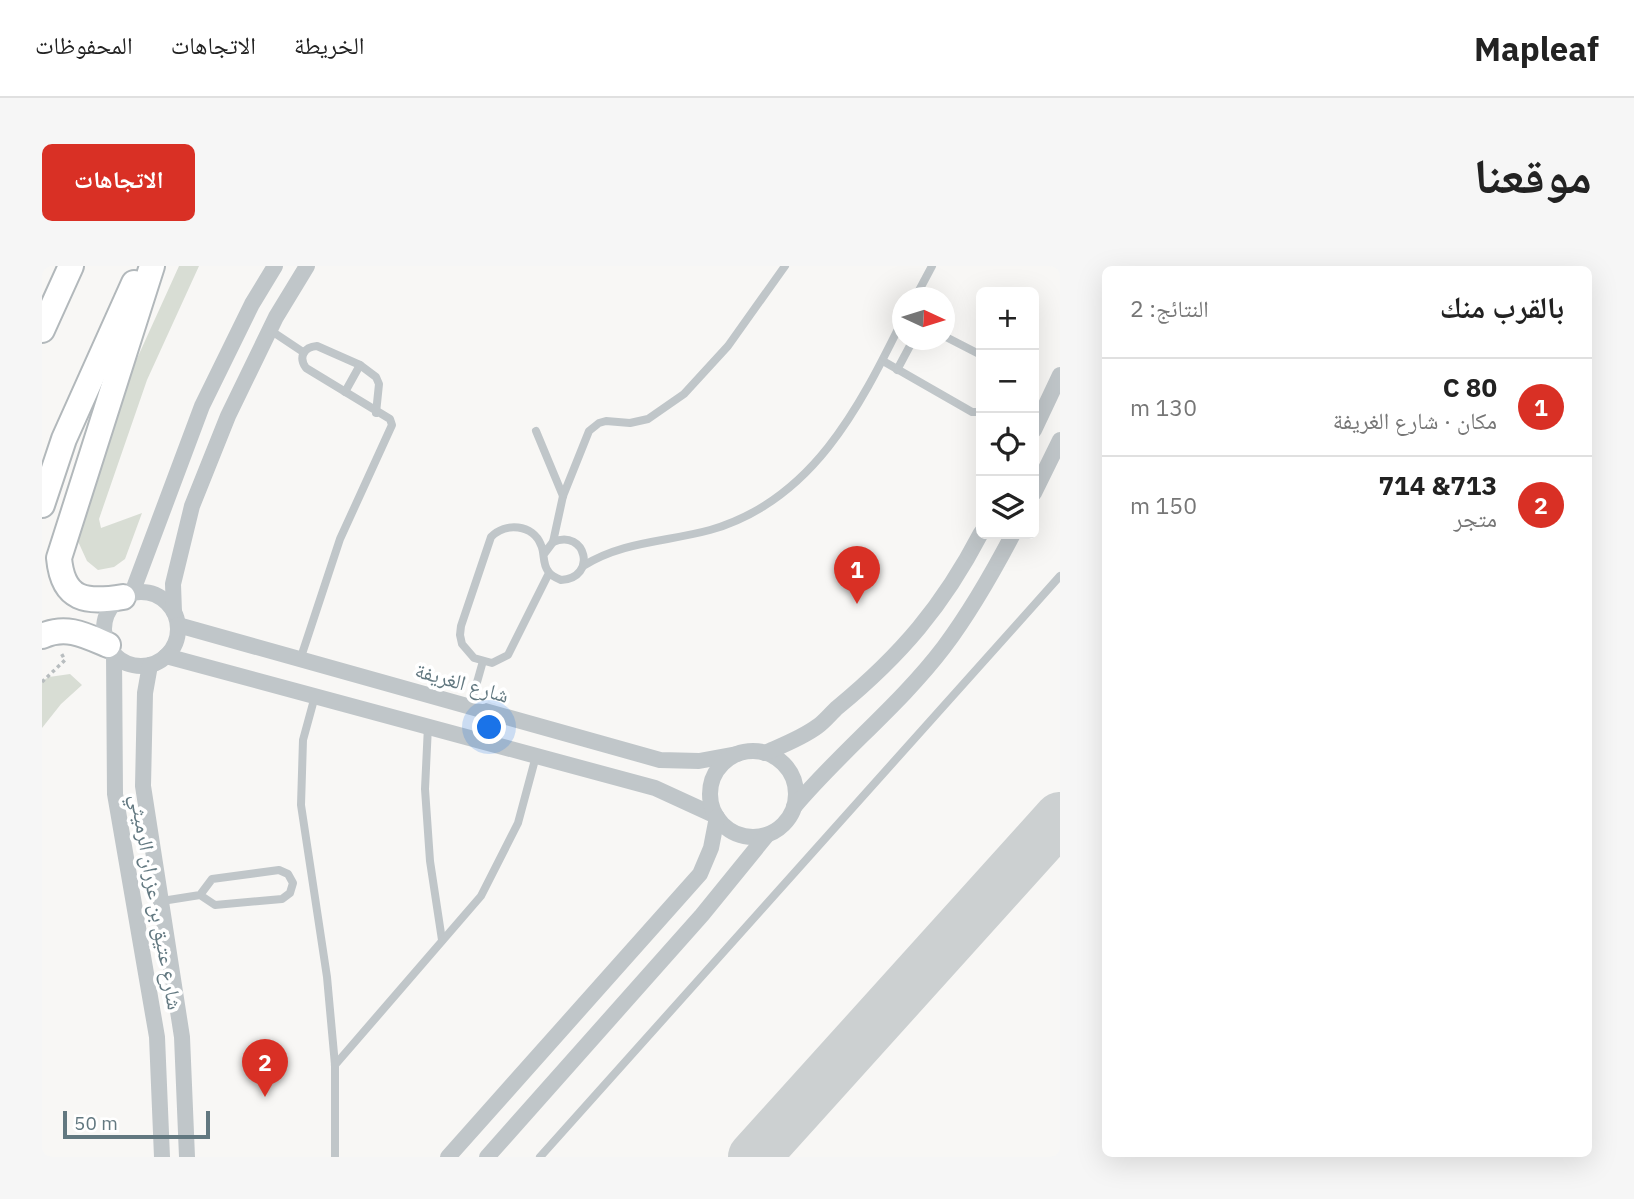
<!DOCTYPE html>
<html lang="ar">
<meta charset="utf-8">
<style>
:root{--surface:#fff;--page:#f6f6f6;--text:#222;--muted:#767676;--line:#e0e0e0;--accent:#d93025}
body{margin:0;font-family:"IBM Plex Sans","Noto Naskh Arabic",sans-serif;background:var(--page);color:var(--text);direction:rtl}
.controls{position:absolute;right:21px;top:21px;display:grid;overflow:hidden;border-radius:10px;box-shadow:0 7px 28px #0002}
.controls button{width:63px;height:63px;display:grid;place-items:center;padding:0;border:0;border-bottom:2px solid var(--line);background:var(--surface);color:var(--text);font:35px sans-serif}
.compass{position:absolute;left:850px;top:21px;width:63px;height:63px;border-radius:50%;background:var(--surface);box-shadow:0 7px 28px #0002;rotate:94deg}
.scale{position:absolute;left:21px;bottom:18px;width:147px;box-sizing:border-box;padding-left:7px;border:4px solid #627880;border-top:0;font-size:19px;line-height:24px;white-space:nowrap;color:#627880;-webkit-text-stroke:5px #fff;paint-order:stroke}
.you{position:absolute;left:448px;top:462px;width:24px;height:24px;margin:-18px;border:5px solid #fff;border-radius:50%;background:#1a73e8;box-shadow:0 0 0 10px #1a73e833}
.badge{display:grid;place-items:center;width:46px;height:46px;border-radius:50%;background:var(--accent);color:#fff;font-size:23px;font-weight:700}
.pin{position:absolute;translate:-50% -58px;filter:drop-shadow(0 2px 4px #0008)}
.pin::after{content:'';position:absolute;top:37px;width:24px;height:21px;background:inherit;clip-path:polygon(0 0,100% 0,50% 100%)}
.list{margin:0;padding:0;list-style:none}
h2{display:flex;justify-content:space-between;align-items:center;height:91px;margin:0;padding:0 28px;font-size:30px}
h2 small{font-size:23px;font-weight:400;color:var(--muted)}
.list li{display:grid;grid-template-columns:46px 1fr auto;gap:21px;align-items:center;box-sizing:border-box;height:98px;padding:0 28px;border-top:2px solid var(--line)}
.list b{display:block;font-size:26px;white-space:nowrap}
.list p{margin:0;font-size:23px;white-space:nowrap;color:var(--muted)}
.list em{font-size:23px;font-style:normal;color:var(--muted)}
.icon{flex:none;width:38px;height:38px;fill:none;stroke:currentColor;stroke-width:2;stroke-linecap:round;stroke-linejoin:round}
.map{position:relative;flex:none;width:1018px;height:891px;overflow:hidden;direction:ltr;border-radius:10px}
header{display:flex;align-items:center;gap:42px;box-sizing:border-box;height:98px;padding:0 35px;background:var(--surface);border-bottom:2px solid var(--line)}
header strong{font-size:33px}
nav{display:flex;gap:38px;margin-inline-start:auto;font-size:24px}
.intro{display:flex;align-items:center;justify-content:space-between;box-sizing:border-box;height:168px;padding:0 42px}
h1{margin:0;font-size:49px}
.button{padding:18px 32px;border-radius:10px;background:var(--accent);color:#fff;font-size:24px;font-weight:700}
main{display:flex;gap:42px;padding:0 42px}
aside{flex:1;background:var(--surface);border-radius:10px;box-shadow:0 7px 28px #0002}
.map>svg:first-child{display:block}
.green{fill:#d8ddd4}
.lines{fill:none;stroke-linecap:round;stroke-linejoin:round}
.taxiway{stroke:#ccd0d1;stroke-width:52}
.primary-casing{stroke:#b2b8bb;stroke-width:28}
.path{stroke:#b8bdbf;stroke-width:3.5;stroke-dasharray:3.5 3.5;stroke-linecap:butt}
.service{stroke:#c0c6c9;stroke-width:8}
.minor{stroke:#c0c6c9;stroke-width:16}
.primary{stroke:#fff;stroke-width:24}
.labels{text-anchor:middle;stroke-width:7;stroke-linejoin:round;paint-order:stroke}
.street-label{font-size:21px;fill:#627880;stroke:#fff}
</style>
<header>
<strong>Mapleaf</strong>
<nav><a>الخريطة</a><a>الاتجاهات</a><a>المحفوظات</a></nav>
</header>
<div class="intro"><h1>موقعنا</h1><a class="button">الاتجاهات</a></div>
<main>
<aside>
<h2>بالقرب منك<small>النتائج: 2</small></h2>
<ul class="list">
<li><span class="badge">1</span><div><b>C 80</b><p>مكان · شارع الغريفة</p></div><em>130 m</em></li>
<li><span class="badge">2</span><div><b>713&amp; 714</b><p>متجر</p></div><em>150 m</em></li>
</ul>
</aside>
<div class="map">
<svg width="1018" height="891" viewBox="0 0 1018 891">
<rect width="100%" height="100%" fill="#f8f7f5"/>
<g class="green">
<path d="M 137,0 L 157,0 L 105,114 L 57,253 L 59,262 L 100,247 L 83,293 L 72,301 L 56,304 L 45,295 L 34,271 L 88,108 Z"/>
<path d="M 28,408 L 40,419 L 19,438 L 0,462 L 0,415 L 7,411 Z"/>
</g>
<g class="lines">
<path class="taxiway" d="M 712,891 L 1018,552"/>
<defs>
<g id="primary">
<path d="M 0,64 L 29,0"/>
<path d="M 0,239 L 22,173 L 92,17"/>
<path d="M 81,331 C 44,337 21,335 17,292 L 110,0"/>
<path d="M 0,370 C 24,359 43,369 66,379"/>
</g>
</defs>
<use href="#primary" class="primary-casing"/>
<path class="path" d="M 0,416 L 23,394 L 19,387"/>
<g class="service">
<path d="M 873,32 L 890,0"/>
<path d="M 228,64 L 261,86"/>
<path d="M 902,70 L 939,89"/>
<path d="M 841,95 L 930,146 L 939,146"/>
<path d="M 855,104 L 871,74"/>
<path d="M 303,126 L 318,99"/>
<path d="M 494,165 L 521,230"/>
<path d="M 511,276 L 521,230 L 547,165 L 557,157 L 564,155 L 588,157 L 606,153 L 642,128 L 686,80 L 743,0"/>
<path d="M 502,288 L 511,276 C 544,262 556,312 519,314 C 514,312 509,310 506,305 C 500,297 503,287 499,279 C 491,258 463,256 449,271 L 419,360 L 418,369 L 420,378 L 432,392 L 450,397 L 466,389 L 507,307"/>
<path d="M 541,300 C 581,275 624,276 668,264 C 770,235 817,142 860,55"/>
<path d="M 258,394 L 298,273 L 350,159 L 348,153 L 264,102 C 256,91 262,81 275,80 L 318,99 L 334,111 L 337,118 L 334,147"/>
<path d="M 273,430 L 261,474 L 259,539 L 285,711 L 293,799 L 293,891"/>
<path d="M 428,441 L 441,395"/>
<path d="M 386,460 L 383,523 L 388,595 L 400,674"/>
<path d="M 120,635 L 158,629 L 173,639 L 240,633 L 248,627 L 251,617 L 246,608 L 237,604 L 170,613 L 158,629"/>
<path d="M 293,799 L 439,630 L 476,557 L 494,490"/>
<path d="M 498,891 L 1018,310"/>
</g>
<g class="minor">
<path d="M 992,164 L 1018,109"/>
<path d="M 992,227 L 1018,174"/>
<circle cx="99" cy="363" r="37"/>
<path d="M 90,327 L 160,140 L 210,38 L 233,0"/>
<path d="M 132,346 L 131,318 L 150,240 L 186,150 L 234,51 L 265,0"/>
<path d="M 136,359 L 618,494 L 657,495 L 695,488"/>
<path d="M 72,388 L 73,528 L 115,771 L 120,891"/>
<path d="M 124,390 L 613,522 L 674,550"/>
<path d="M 108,399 L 103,427 L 101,520 L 140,771 L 145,891"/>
<circle cx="711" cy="528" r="43"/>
<path d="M 723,487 C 741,479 760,472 776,460 C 783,455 789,447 796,441 C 859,389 901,340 939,267"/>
<path d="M 752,541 C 799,485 858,439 902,381 C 929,345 950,308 971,268"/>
<path d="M 406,891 L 658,608 L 669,582 L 675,551"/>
<path d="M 445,891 L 660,649 L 725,569"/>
</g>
<use href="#primary" class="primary"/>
</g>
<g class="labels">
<g class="street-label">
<text transform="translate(420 417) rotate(16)" y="7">شارع الغريفة</text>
<text transform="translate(114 636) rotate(80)" y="7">شارع عتيق بن عزران الرميثي</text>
</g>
</g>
</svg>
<div class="controls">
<button>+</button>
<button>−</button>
<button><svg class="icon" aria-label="locate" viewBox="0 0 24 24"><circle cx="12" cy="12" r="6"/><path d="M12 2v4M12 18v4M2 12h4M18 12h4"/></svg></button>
<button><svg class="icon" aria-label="layers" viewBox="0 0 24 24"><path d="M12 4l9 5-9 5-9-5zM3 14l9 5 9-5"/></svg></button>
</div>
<svg class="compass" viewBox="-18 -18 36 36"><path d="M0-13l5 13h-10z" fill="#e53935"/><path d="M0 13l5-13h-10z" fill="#767676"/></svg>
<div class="scale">50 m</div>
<div class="you"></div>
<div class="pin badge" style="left:815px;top:338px">1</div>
<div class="pin badge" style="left:223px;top:831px">2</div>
</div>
</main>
